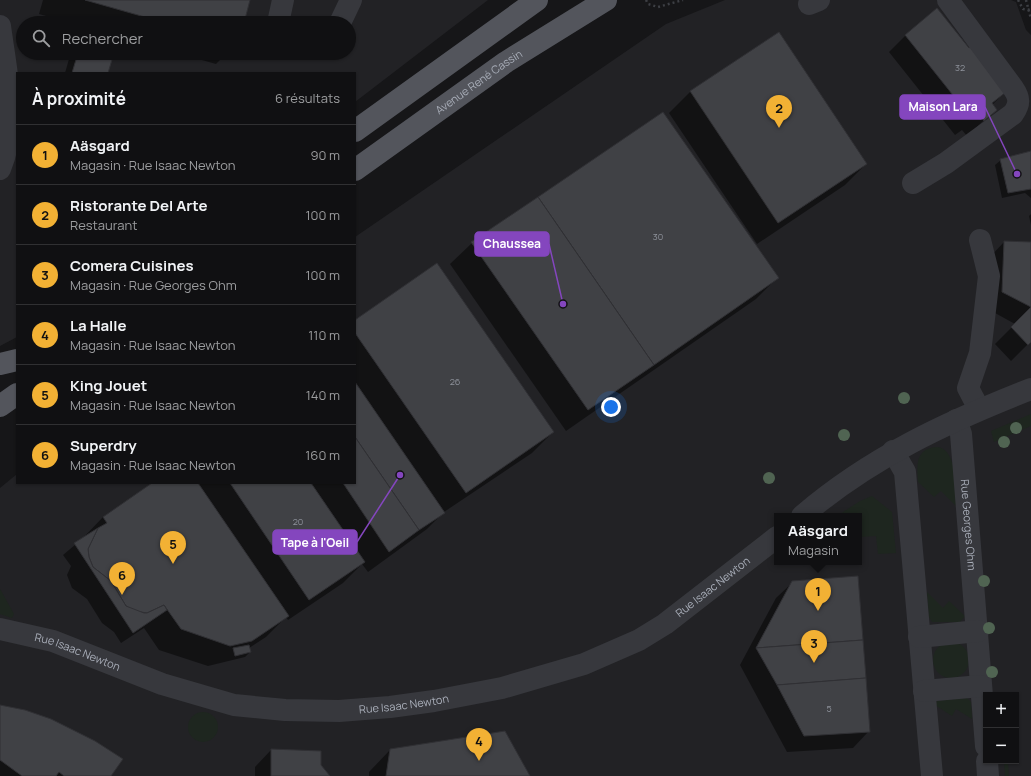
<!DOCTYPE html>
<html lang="fr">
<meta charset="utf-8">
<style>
:root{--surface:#101012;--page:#19191b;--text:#f1f3f6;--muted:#9c9d9f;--line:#303032;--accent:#f2b134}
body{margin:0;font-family:Manrope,sans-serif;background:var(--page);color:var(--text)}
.controls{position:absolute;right:12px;bottom:12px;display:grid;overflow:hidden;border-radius:0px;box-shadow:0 1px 3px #0004}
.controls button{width:36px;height:36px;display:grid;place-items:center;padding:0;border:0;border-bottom:1px solid var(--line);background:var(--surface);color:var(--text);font:20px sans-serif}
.you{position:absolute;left:611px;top:407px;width:14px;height:14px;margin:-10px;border:3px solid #fff;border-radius:50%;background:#1a73e8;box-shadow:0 0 0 6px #1a73e833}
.badge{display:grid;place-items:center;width:26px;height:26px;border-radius:50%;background:var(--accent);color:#111;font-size:13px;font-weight:700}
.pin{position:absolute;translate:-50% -33px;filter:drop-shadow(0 1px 2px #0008)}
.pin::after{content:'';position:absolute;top:21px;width:14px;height:12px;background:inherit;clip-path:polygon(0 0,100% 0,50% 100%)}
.popup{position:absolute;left:774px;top:513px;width:88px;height:52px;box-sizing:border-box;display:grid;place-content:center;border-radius:0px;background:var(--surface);filter:drop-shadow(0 1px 3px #0005);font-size:13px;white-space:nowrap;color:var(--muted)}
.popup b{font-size:15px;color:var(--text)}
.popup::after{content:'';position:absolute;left:50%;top:100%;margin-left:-8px;border:8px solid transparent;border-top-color:var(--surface)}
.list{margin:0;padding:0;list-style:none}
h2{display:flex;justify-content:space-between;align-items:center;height:52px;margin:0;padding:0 16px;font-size:17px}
h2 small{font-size:13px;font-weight:400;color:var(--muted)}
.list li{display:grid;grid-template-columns:26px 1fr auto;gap:12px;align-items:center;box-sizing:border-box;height:60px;padding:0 16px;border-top:1px solid var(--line)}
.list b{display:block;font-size:15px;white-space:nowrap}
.list p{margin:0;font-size:13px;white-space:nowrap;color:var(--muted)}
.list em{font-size:13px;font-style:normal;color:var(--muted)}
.icon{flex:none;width:22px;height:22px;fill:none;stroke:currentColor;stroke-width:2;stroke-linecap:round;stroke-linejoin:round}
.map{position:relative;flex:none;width:1031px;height:776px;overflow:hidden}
.search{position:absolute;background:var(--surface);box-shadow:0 1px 3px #0004;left:16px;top:16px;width:340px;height:44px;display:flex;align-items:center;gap:10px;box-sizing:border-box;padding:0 14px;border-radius:22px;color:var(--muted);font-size:15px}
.panel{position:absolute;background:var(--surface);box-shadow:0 1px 3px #0004;left:16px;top:72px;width:340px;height:412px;border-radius:0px}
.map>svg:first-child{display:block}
.built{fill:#222225;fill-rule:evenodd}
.green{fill:#1e261f}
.shadow{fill:#0007;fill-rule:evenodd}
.building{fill:#404145;stroke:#303034}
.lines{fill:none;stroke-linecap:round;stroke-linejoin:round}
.path{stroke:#3d3f44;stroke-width:2.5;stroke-dasharray:2 3;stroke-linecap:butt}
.minor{stroke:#37383d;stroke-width:22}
.major{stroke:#53555c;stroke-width:22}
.tree{fill:#506452}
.labels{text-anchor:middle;stroke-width:4;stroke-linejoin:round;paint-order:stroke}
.number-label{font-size:9px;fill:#8e929b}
.street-label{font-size:11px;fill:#a8adb8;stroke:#111113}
.leader{fill:none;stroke:#8446be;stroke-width:1.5}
.callout-dot{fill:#8446be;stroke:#111113;stroke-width:1.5}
.callout{fill:#8446be;stroke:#8446be;stroke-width:1.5}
.callout-label{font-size:12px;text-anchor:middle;font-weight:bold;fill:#fff}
</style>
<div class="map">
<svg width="1031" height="776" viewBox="0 0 1031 776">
<rect width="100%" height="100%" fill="#161618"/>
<g class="built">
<path d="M 0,0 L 488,0 L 355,102 L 355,73 L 17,73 L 17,337 L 0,346 ZM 23,23 L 349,23 L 349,53 L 23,53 Z"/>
<path d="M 725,0 L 1011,0 L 1016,2 L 1026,30 L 1031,35 L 1031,776 L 0,776 L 0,488 L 17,474 L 17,483 L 355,483 L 355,237 L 666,24 ZM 777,516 L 859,516 L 859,562 L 777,562 ZM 986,695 L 1016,695 L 1016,761 L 986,761 Z"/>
</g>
<g class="green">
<path d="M 1031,414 L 1031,426 L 994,442 L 991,431 Z"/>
<path d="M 938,447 C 958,450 955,491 956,506 L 941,491 L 934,497 L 918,482 C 917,464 915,448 938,447 Z"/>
<path d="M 872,496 L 892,512 L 896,553 L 878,554 L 876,536 L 859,537 L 859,516 L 837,516 L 860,501 Z"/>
<path d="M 0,589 L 14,614 L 12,618 L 0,614 Z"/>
<path d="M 927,592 L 943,608 L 949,601 L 965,616 L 960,622 L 932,622 L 929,617 Z"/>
<circle cx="951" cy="660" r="18"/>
<path d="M 967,698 L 971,702 L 972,719 L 956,709 L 952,716 L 935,705 L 937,701 Z"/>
<circle cx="203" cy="727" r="15"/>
<path d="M 1004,761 L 1008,761 L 1009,776 L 1005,776 Z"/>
</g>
<g class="shadow">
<path d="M 43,0 L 249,0 L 243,23 L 71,23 L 39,14 Z"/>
<path d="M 778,33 L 866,164 L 845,185 L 757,244 L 669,113 L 690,92 Z"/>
<path d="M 906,35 L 1005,92 L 992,105 L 996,109 L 967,136 L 962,130 L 955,135 L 889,52 Z"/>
<path d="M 64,53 L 113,53 L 107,73 L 65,73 L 69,59 L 63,57 Z"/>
<path d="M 177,53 L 227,53 L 216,64 Z"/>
<path d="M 663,113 L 777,278 L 756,299 L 566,431 L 450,264 L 472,243 Z"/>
<path d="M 1031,152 L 1031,198 L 1025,193 L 1002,198 L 995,165 L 1001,160 Z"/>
<path d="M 1031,214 L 1031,225 L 1029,216 Z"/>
<path d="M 1004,242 L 1031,281 L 1031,341 L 1011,361 L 995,344 L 1015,324 L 986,308 L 988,259 Z"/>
<path d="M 355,321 L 553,432 L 532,453 L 444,512 L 427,529 L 368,572 L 362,564 L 343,583 L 288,620 L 286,617 L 266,637 L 249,648 L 250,652 L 245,657 L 208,666 L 159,650 L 144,628 L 121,643 L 114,632 L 102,623 L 87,599 L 72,588 L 67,575 L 71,566 L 63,555 L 82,539 L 103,517 L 154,483 L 355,483 ZM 138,610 L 153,613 L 152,615 L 140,613 Z"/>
<path d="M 793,582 L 869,731 L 853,748 L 787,752 L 740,665 L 776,598 Z"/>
<path d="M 0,707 L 110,776 L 0,776 Z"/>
<path d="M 271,750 L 320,766 L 329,776 L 255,776 L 255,767 Z"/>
<path d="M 390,750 L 529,776 L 369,776 L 369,772 Z"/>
</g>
<g class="building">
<path d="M 85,0 L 250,0 L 244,23 L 166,23 Z"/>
<path d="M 937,8 L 969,48 L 973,45 L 1006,92 L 992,103 L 997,110 L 984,121 L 979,114 L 972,119 L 905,35 Z"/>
<path d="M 779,32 L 867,164 L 778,223 L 690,91 Z"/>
<path d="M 78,53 L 114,53 L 108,73 L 72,73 Z"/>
<path d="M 663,112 L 779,278 L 654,365 L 538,197 Z"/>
<path d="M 1031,151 L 1031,189 L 1008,193 L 1000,159 Z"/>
<path d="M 538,197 L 654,365 L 588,410 L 471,242 Z"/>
<path d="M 1004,241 L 1031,242 L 1031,342 L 1028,345 L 1011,327 L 1031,307 L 1002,292 Z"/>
<path d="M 437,263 L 554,432 L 466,493 L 355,333 L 355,320 Z"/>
<path d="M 355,382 L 445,513 L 419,530 L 355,437 Z"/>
<path d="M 355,437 L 419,530 L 389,552 L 343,483 L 355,483 Z"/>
<path d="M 152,483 L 198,483 L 289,616 L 252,641 L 230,646 L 181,629 L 164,605 L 147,613 L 135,611 L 126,606 L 111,581 L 93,567 L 89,557 L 88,549 L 98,528 L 107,523 L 103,517 Z"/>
<path d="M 230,483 L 311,483 L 365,562 L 309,600 Z"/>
<path d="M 98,528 L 88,549 L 89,557 L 93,567 L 111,581 L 126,606 L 144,613 L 147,613 L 164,605 L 167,610 L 133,633 L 74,543 Z"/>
<path d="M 858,576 L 863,640 L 756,648 L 792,581 Z"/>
<path d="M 863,640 L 866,678 L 777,685 L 756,648 Z"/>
<path d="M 249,645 L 251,652 L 235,656 L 233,648 Z"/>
<path d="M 866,678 L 870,732 L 804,736 L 777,685 Z"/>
<path d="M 0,705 L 25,710 L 51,719 L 95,741 L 123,759 L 111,776 L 64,776 L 59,772 L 56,776 L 22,776 L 0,760 Z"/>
<path d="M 505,731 L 530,776 L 386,776 L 390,749 Z"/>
<path d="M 271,749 L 321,751 L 321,765 L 330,776 L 271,776 Z"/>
</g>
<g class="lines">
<g class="path">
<path d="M 646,0 L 648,4 L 658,7 L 683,0"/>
<path d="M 1018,0 L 1023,9 L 1031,10"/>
<path d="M 1026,0 L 1031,19"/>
</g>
<g class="minor">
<path d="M 809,4 L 819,0"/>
<path d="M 278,23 L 283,0"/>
<path d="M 340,23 L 351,0"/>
<path d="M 0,26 C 6,72 19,124 0,169"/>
<path d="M 913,183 L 946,163 L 1013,114 C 1020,104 1020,98 1013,88 L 948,0"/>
<path d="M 979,409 L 968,388 L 980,353 L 989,276 L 980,240"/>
<path id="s1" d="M 956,420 L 961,434 L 986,746"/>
<path d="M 893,451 L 905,472 L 932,776"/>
<path d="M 802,516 C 871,457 947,422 1031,389"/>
<path id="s2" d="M 0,629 L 53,641 L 162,684 L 234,705 L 285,710 L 339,711 L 390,707 L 434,701 L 502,688 L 584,664 L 639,640 L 665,624 L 777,537"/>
<path d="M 919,637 L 978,631"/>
<path d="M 924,691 L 981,686"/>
<path d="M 987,761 L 988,776"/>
</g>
<g class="major">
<path d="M 355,131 L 537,0"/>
<path id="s3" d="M 355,170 L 506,62 L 606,0"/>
<path d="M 0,364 L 17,360"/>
<path d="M 0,406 L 17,394"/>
</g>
</g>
<g class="tree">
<circle cx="904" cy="398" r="6"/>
<circle cx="1016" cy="428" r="6"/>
<circle cx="844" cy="435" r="6"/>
<circle cx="1004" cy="442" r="6"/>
<circle cx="769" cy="478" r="6"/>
<circle cx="984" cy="581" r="6"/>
<circle cx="989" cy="628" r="6"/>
<circle cx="992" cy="672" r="6"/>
</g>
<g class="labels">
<g class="number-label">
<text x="960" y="71">32</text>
<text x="658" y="240">30</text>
<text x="455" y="385">26</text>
<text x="298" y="525">20</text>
<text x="829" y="712">5</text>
</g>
<g class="street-label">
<text dy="4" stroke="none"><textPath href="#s3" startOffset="152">Avenue René Cassin</textPath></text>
<text dy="4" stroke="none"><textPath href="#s1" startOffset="106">Rue Georges Ohm</textPath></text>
<text dy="4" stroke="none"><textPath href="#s2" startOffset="753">Rue Isaac Newton</textPath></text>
<text dy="4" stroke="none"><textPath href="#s2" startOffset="81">Rue Isaac Newton</textPath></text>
<text dy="4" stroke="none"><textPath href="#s2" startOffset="417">Rue Isaac Newton</textPath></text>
</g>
</g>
<path class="leader" d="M1017 174L985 107M563 304L549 244M400 475L357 542"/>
<g class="callout-dot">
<circle cx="1017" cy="174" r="4"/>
<circle cx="563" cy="304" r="4"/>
<circle cx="400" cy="475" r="4"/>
</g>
<g class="callout">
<rect x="900" y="95" width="85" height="24" rx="4"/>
<rect x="475" y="232" width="74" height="24" rx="4"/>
<rect x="273" y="530" width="84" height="24" rx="4"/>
</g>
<g class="callout-label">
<text x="943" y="111">Maison Lara</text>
<text x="512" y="248">Chaussea</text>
<text x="315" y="547">Tape à l'Oeil</text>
</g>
</svg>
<div class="controls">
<button>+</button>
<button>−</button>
</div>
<div class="you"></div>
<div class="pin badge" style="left:818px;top:611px">1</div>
<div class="popup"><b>Aäsgard</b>Magasin</div>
<div class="pin badge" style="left:779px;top:128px">2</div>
<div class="pin badge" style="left:814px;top:663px">3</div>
<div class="pin badge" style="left:479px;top:761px">4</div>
<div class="pin badge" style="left:173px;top:564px">5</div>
<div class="pin badge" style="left:122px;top:595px">6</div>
<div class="search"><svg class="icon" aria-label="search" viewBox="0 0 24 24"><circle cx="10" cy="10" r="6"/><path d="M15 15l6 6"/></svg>Rechercher</div>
<section class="panel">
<h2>À proximité<small>6 résultats</small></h2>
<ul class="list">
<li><span class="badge">1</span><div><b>Aäsgard</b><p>Magasin · Rue Isaac Newton</p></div><em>90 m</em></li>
<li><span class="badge">2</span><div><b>Ristorante Del Arte</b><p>Restaurant</p></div><em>100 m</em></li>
<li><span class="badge">3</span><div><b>Comera Cuisines</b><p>Magasin · Rue Georges Ohm</p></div><em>100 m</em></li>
<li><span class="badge">4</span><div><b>La Halle</b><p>Magasin · Rue Isaac Newton</p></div><em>110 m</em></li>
<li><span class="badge">5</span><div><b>King Jouet</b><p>Magasin · Rue Isaac Newton</p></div><em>140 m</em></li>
<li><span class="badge">6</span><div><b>Superdry</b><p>Magasin · Rue Isaac Newton</p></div><em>160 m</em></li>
</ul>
</section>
</div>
